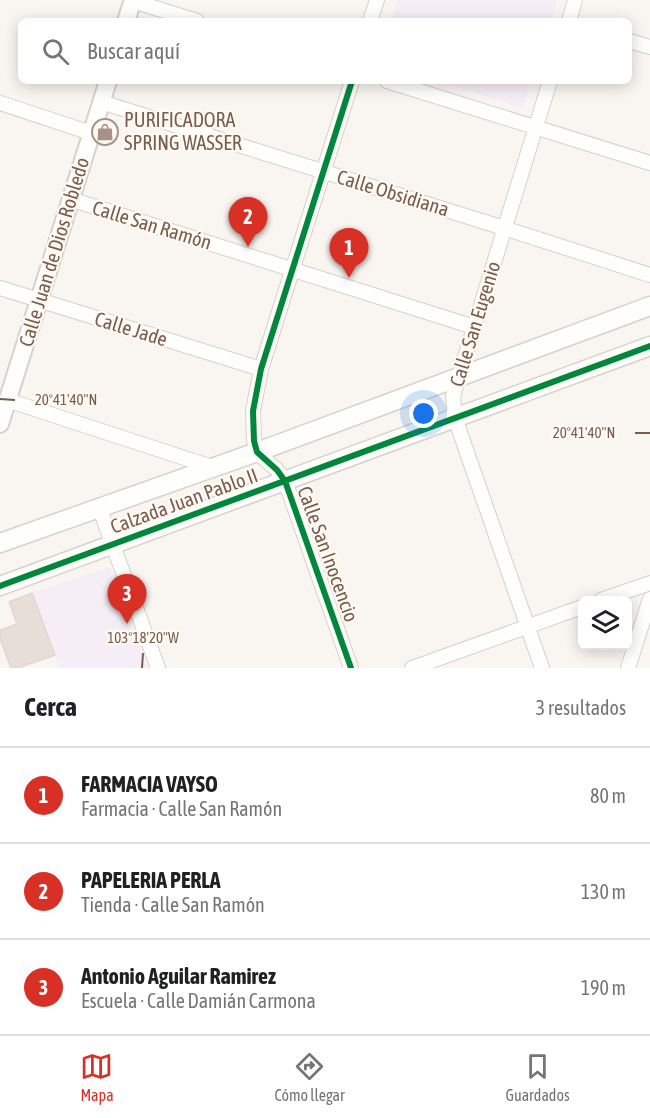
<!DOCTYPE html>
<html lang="es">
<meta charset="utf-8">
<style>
:root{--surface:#fff;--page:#f6f6f6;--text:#202124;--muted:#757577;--line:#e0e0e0;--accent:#d93025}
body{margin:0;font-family:"Asap Condensed",sans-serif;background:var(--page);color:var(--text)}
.controls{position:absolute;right:18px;bottom:18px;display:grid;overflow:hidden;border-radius:9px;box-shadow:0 3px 15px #0003}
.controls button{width:54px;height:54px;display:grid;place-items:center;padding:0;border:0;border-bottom:2px solid var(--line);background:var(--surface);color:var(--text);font:30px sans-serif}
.you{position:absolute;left:424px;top:414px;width:21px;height:21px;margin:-15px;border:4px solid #fff;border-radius:50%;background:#1a73e8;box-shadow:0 0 0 9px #1a73e833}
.badge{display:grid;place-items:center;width:39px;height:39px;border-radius:50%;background:var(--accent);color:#fff;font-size:20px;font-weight:700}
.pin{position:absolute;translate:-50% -50px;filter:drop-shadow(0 2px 3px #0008)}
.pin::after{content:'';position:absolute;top:32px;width:21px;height:18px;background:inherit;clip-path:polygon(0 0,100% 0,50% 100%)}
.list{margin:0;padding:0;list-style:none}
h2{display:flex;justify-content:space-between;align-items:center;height:78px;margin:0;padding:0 24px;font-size:26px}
h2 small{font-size:20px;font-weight:400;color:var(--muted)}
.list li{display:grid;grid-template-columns:39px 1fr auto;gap:18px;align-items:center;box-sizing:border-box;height:96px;padding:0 24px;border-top:2px solid var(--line)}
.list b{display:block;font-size:22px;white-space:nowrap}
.list p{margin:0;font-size:20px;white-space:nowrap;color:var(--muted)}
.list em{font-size:20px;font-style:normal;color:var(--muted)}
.icon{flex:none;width:33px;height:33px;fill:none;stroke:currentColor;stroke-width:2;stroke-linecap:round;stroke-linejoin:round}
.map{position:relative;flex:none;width:650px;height:668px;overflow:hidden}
.search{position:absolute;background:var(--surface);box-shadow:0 3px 15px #0003;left:18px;right:18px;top:18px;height:66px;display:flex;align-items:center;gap:15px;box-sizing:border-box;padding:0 21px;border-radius:9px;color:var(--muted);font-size:22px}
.sheet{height:366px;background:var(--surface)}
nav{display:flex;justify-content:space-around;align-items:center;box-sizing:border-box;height:84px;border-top:2px solid var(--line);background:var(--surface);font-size:16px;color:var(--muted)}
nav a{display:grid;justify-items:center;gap:3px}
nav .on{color:var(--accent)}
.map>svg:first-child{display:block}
.education{fill:#f6eef6}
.building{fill:#e6ded7;stroke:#e2d8d2;stroke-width:1.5}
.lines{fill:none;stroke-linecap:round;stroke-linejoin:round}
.minor-casing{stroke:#d7d1cb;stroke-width:16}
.tertiary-casing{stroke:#d7d1cb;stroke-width:20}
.secondary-casing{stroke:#d9d2cb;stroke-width:21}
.minor{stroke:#fefefd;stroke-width:14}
.tertiary{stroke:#fefefd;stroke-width:16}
.secondary{stroke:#fefefd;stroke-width:18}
.cycleway-casing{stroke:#fffaf3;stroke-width:10}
.cycleway{stroke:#00873e;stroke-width:6}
.ticks{fill:none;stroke:#7a5c4d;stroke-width:2}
.labels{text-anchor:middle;stroke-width:4.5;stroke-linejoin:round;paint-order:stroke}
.poi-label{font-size:20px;fill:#7a5c4d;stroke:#fffaf3;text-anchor:start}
.street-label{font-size:20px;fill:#7a5c4d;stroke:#fffaf3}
.ticks-label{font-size:15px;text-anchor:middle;fill:#7a5c4d;stroke:#fffaf3;stroke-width:4.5;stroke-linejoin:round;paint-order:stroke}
</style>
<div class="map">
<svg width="650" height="668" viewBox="0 0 650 668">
<rect width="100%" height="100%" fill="#f9f5f0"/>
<g class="education">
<path d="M 398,0 L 557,0 L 551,21 L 391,21 Z"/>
<path d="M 438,81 L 531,81 L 523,108 Z"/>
<path d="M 110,567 L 148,668 L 60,668 L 32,593 Z"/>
</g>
<path class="building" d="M 32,593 L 55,655 L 18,668 L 11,668 L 0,639 L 0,630 L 17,624 L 9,602 Z"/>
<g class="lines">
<defs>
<g id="minor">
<path d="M 133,1 L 197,21"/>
<path d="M 370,21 L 377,0"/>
<path d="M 569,21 L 575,0"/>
<path d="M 629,41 L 650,47"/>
<path d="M 387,81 L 650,163"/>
<path d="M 101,102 L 504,228 L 650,275"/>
<path d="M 0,103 L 91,133"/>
<path d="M 70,199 L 474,327"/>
<path d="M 0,288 L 261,369"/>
<path d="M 7,400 L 212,467"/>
<path d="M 99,507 L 158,668"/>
<path d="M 601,600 L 650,583"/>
<path d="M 351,668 L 285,481 L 277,470 L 257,452 L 254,441 L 253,411 L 261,369 L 352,81"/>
<path d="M 412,668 L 582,607"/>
<path d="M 542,668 L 455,418 L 453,396 L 550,81"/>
<path d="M 628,668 L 650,599"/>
</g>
<g id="tertiary">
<path d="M 126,21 L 133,0"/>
<path d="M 0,424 L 108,81"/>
</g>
<g id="secondary">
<path d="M 0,543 L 257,452 L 650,306"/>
<path d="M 0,586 L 650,346"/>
</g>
</defs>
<use href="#minor" class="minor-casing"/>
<use href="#tertiary" class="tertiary-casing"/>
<use href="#secondary" class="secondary-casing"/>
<use href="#minor" class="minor"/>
<use href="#tertiary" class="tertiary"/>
<use href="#secondary" class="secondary"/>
<defs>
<g id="cycleway">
<path d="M 0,586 L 650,346"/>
<path d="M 351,668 L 285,481 L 277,470 L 257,452 L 254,441 L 253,411 L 261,369 L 352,81"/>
</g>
</defs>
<use href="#cycleway" class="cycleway-casing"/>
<use href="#cycleway" class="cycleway"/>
</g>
<path class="ticks" d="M 0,399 L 15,400M 635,433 L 650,433M 142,668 L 143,653"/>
<defs>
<symbol id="shop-ring" viewBox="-11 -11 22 22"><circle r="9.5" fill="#fffaf3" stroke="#a69286" stroke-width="1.5"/><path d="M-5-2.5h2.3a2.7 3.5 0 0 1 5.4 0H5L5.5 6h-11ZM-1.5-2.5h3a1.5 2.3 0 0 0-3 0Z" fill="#a69286"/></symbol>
</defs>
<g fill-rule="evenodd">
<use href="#shop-ring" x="90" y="117" width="30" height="30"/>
</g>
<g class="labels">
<g class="poi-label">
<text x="124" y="127">PURIFICADORA<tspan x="124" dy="23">SPRING WASSER</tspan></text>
</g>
<g class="street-label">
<text transform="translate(393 193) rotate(17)" y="7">Calle Obsidiana</text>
<text transform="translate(152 225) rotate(17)" y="7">Calle San Ramón</text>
<text transform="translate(54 252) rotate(-73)" y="7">Calle Juan de Dios Robledo</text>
<text transform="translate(475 324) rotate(-73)" y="7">Calle San Eugenio</text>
<text transform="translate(131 329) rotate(17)" y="7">Calle Jade</text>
<text transform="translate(184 501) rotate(-20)" y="7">Calzada Juan Pablo II</text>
<text transform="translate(328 554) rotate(70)" y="7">Calle San Inocencio</text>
</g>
</g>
<g class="ticks-label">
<text x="66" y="405">20°41'40"N</text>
<text x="584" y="438">20°41'40"N</text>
<text x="143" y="643">103°18'20"W</text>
</g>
</svg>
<div class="controls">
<button><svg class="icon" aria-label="layers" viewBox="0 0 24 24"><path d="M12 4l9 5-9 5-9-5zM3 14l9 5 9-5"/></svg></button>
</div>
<div class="you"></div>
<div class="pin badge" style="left:349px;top:278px">1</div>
<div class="pin badge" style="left:248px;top:247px">2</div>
<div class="pin badge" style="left:127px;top:624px">3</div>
<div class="search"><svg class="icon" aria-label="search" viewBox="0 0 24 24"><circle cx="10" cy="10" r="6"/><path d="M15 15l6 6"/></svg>Buscar aquí</div>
</div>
<section class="sheet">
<h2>Cerca<small>3 resultados</small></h2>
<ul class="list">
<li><span class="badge">1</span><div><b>FARMACIA VAYSO</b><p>Farmacia · Calle San Ramón</p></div><em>80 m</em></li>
<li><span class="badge">2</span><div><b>PAPELERIA PERLA</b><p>Tienda · Calle San Ramón</p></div><em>130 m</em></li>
<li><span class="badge">3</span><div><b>Antonio Aguilar Ramirez</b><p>Escuela · Calle Damián Carmona</p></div><em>190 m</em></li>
</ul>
</section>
<nav>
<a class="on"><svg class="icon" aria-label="map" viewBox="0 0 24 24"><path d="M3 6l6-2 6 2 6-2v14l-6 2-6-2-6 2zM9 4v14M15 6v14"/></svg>Mapa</a>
<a><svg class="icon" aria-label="directions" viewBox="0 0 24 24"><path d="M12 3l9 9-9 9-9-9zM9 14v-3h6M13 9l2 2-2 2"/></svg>Cómo llegar</a>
<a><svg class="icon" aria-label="saved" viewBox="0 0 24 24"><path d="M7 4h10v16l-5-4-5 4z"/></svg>Guardados</a>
</nav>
